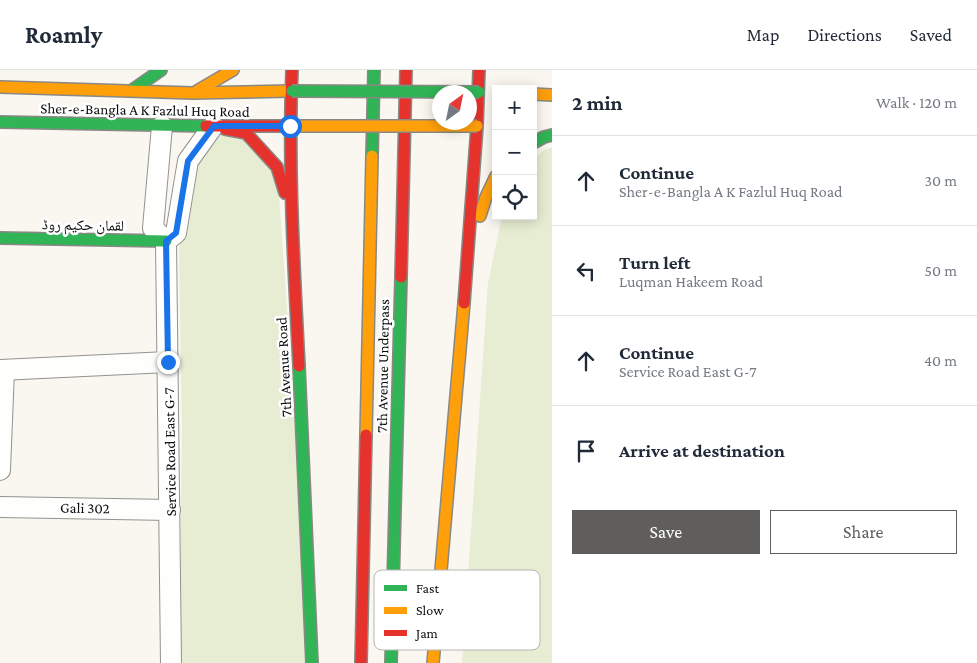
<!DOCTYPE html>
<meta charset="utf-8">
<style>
:root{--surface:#fff;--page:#f6f6f7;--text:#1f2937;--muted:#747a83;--line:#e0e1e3;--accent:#5f5e5c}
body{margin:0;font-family:"Crimson Pro","Noto Naskh Arabic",serif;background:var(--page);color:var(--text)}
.controls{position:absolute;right:15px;top:15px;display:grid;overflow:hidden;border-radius:0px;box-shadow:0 2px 12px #0003}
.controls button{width:45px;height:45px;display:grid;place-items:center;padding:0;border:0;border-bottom:1px solid var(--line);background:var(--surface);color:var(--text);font:25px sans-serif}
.compass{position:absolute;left:432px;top:15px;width:45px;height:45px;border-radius:50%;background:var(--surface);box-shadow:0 2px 12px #0003;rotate:33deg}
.stop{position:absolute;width:15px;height:15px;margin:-11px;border:4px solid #1a73e8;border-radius:50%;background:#fff}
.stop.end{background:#1a73e8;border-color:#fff;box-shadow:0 1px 5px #0008}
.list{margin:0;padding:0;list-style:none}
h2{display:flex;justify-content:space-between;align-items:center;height:65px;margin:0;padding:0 20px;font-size:21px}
h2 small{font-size:16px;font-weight:400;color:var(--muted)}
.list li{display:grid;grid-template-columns:32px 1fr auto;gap:15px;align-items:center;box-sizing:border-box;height:90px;padding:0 20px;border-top:1px solid var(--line)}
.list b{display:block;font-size:19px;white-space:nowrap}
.list p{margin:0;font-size:16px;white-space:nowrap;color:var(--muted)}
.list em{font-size:16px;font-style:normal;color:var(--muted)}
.actions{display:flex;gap:10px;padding:15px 20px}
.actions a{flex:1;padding:11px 0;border:1px solid var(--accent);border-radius:0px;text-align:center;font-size:18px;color:var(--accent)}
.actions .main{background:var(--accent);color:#fff}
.icon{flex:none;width:28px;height:28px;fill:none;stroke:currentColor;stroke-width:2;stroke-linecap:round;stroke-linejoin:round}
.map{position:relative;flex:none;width:552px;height:593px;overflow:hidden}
header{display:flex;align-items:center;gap:30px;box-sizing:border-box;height:70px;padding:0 25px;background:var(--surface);border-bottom:1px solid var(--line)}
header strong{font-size:24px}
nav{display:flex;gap:28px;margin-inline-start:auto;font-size:18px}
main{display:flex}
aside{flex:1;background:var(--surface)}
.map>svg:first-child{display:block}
.green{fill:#e6edd2}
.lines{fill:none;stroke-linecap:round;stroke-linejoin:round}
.street-casing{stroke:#93928f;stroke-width:22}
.fast-casing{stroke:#8a8885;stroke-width:14}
.slow-casing{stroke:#8a8885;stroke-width:14}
.jam-casing{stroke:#8a8885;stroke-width:14}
.street{stroke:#fefefd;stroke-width:20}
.fast{stroke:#30b455;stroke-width:11}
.slow{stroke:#ff9f0a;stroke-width:11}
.jam{stroke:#e5322d;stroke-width:11}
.fast-bridge-casing{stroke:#8a8885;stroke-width:14;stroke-linecap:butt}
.slow-bridge-casing{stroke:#8a8885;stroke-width:14;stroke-linecap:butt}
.fast-bridge{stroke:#30b455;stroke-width:11}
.slow-bridge{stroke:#ff9f0a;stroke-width:11}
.route{stroke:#1a73e8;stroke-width:6}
.labels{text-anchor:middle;stroke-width:5;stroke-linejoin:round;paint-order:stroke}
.street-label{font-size:15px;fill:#0c0c0c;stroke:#fff}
.key{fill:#fff;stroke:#b6b6b6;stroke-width:1}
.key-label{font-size:14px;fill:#0c0c0c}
</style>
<header>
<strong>Roamly</strong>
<nav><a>Map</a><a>Directions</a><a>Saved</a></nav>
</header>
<main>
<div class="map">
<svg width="552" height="593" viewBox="0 0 552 593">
<rect width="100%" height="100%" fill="#faf7f0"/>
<g class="green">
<path d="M 215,63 L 242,69 L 277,97 L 312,593 L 179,593 L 182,358 L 179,180 L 187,123 L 198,90 Z"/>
<path d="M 552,78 L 552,593 L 462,593 L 488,213 L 502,146 L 533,146 L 533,90 L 545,79 Z"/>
</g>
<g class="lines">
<defs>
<g id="street">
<path d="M 162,56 L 153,158 L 166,171"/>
<path d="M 166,171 L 171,593"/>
<path d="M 166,171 L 176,163 L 188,91 L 213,56"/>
<path d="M 0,300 L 168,292"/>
<path d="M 0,400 L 4,300"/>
<path d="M 0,437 L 170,440"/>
</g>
<g id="fast">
<path d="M 131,21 L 161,0"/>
<path d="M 0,52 L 206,56"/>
<path d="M 533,73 L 544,67 L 552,65"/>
<path d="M 372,86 L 374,0"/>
<path d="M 0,168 L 166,171"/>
<path d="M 299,296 L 312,593"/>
<path d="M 391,593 L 401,207"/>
</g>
<g id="slow">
<path d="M 0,17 L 193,23 L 292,21"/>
<path d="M 197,21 L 233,0"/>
<path d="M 533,24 L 552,25"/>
<path d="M 480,146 L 486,127 L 496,106"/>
<path d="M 366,365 L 372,86"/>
<path d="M 433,593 L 464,233"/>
</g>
<g id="jam">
<path d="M 292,0 C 288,99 294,197 299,296"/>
<path d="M 206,56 L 290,56"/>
<path d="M 225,59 L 246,63 L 277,97 L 285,123"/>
<path d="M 401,207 L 406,0"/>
<path d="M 464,233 L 477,56 L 479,0"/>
<path d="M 361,593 L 366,365"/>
</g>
</defs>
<use href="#street" class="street-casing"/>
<use href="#fast" class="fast-casing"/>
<use href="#slow" class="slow-casing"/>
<use href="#jam" class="jam-casing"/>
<use href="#street" class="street"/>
<use href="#fast" class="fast"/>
<use href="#slow" class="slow"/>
<use href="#jam" class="jam"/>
<defs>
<path id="fast-bridge" d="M 292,21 L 479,22"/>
<path id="slow-bridge" d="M 290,56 L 477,56"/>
</defs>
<use href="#fast-bridge" class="fast-bridge-casing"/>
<use href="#slow-bridge" class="slow-bridge-casing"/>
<use href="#fast-bridge" class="fast-bridge"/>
<use href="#slow-bridge" class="slow-bridge"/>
</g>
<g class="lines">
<path class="route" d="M 168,292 L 166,171 L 176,163 L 188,91 L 214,56 L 290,56"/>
</g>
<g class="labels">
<g class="street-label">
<text transform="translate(145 40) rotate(1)" y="5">Sher-e-Bangla A K Fazlul Huq Road</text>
<text transform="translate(83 155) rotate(1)" y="5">لقمان حکیم روڈ</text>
<text transform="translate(383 296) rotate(-89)" y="5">7th Avenue Underpass</text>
<text transform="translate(284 297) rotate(-93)" y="5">7th Avenue Road</text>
<text transform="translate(170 382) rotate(-91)" y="5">Service Road East G-7</text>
<text transform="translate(85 438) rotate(1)" y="5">Gali 302</text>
</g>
</g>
<rect x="374" y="500" width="166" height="80" rx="8" class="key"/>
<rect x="384" y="515" width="23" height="6" fill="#30b455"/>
<rect x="384" y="537" width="23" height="7" fill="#ff9f0a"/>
<rect x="384" y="560" width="23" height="6" fill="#e5322d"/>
<g class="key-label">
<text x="416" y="523">Fast</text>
<text x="416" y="545">Slow</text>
<text x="416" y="568">Jam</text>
</g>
</svg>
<div class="controls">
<button>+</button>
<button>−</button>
<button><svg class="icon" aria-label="locate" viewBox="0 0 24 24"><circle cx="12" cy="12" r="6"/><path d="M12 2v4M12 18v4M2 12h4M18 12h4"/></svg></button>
</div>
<svg class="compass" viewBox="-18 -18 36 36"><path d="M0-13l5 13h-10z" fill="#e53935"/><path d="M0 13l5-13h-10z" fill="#747a83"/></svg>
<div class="stop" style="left:290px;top:56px"></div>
<div class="stop end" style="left:168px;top:292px"></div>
</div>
<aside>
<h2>2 min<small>Walk · 120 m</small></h2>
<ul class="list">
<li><svg class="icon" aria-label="ahead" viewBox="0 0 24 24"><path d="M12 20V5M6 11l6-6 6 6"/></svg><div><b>Continue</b><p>Sher-e-Bangla A K Fazlul Huq Road</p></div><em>30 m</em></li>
<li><svg class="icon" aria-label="left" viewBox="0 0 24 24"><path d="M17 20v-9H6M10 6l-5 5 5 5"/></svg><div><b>Turn left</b><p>Luqman Hakeem Road</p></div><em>50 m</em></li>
<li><svg class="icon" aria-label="ahead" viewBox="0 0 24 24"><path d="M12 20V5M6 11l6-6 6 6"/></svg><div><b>Continue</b><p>Service Road East G-7</p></div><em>40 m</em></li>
<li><svg class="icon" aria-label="arrive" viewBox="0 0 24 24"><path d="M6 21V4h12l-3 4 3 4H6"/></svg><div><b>Arrive at destination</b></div></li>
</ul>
<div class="actions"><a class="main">Save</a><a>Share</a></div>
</aside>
</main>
